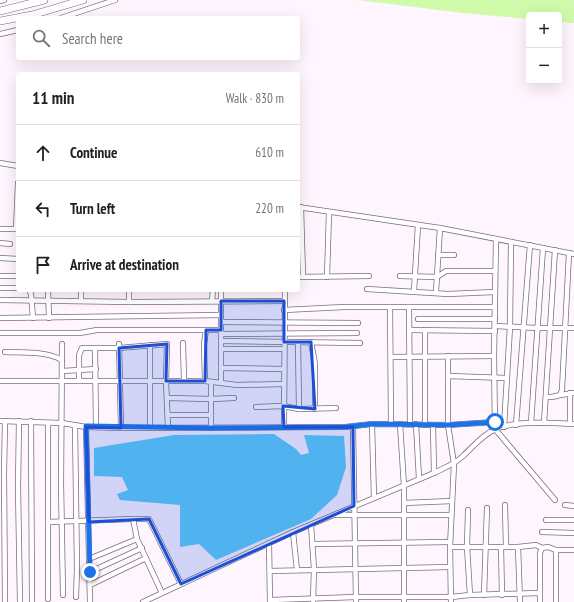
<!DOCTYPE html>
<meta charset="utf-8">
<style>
:root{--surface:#fff;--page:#f2f2f2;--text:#202124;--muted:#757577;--line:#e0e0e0}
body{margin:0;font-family:"PT Sans Narrow",sans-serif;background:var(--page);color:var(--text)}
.controls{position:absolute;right:12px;top:12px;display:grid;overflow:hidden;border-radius:4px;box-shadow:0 4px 16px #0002}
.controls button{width:36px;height:36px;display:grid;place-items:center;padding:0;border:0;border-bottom:1px solid var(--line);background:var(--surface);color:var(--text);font:20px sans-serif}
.stop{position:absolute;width:12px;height:12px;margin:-9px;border:3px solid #1a73e8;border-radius:50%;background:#fff}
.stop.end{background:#1a73e8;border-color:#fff;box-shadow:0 1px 4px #0008}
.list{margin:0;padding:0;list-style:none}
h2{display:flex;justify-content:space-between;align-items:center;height:52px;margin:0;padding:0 16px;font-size:17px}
h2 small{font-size:13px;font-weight:400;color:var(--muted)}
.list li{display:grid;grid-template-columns:26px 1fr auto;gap:12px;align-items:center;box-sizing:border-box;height:56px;padding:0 16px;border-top:1px solid var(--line)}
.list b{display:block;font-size:15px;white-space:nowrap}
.list em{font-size:13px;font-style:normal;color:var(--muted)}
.icon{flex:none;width:22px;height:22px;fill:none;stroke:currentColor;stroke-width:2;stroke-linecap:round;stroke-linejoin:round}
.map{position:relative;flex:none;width:574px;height:602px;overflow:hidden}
.search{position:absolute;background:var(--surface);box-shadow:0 4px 16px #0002;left:16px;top:16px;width:284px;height:44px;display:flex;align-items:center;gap:10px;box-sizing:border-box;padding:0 14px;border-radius:4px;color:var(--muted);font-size:15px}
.panel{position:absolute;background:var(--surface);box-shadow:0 4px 16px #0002;left:16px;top:72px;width:284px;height:220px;border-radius:4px}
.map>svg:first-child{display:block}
.grass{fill:#cffbaa}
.water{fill:#5dcbf4}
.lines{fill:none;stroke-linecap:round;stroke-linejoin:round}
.minor-casing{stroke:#7a6d7b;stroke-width:6}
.highway-casing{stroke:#7a6d7b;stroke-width:8}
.minor{stroke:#fff;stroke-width:4.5}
.highway{stroke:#fff;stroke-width:7}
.route{stroke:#1a73e8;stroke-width:5}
.marked{fill:#1d4ed8;fill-opacity:0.2;stroke:#1d4ed8;stroke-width:3;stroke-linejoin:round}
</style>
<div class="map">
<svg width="574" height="602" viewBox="0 0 574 602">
<rect width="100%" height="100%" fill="#fef5fe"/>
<path class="grass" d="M 358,0 L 574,0 L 574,23 L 559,22 L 559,15 L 529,15 L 529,19 L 463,13 Z"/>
<path class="water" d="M 274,434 L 296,449 L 301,455 L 309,453 L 304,435 L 344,436 L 346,467 L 337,495 L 311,519 L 216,560 L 199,544 L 180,547 L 180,505 L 120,500 L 117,494 L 128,490 L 122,477 L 94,476 L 94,448 L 174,435 Z"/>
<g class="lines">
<defs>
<g id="minor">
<path d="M 0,1 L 4,0"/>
<path d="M 61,18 L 115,0"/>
<path d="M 0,34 L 18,30"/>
<path d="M 0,163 L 18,166"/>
<path d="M 298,207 L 440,228 L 574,254"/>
<path d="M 301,207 L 303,277"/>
<path d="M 0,229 L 18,229"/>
<path d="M 16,229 L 18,183"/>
<path d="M 496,239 L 494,356 L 495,429 L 555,500"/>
<path d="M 0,243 L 10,244"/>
<path d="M 438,255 L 454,255"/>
<path d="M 0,258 L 18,259"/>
<path d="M 0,276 L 18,276"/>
<path d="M 400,276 L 437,277 L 446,271 L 495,271"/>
<path d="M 298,277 L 369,276"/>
<path d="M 327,277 L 329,212"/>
<path d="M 0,288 L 18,288"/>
<path d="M 367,289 L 448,294 L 495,292"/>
<path d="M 29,290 L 31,294 L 33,318"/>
<path d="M 48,290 L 49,318"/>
<path d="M 81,290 L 81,300"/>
<path d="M 129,290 L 129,302"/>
<path d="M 414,291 L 418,225"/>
<path d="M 436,292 L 440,228"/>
<path d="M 0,300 L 129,302 L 284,301"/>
<path d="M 212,301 L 213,290"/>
<path d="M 390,307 L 391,424"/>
<path d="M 409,307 L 410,424"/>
<path d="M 284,310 L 344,307 L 495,307"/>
<path d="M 0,318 L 221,315"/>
<path d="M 418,319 L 495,319"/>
<path d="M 221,322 L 358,323"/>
<path d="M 495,326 L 537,328 L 574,328"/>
<path d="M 410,330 L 495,331"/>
<path d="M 0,333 L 80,333 L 97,330 L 221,330"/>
<path d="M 221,334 L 357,333"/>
<path d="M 221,341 L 360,343"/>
<path d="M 298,342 L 299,409"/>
<path d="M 311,342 L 315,364 L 315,409"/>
<path d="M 183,343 L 184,381"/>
<path d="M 62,344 L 61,483 L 63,595"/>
<path d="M 119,344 L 121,428"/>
<path d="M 150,345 L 150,427"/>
<path d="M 95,349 L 96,427"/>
<path d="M 221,349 L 284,349"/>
<path d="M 5,352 C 24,353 46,351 62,360"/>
<path d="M 448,356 L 448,425 L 454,464 L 450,547 L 451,602"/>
<path d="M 391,357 L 494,356"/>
<path d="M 221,368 L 284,369"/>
<path d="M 62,371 L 96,369"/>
<path d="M 448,376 L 507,378"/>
<path d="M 0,381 L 205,381 L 237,385 L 284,384"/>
<path d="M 79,381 L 79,355 L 82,348 L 119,348 L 167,344 L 166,381 L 168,428"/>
<path d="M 205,381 L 204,344 L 206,330"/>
<path d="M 211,382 L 211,428"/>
<path d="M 221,383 L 221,290"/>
<path d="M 560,395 L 574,393"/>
<path d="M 546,397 L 552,397 L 560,395 L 562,390 L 569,253"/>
<path d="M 167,398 L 211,399 L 234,398"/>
<path d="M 256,407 L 283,406 L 299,409 L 336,408"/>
<path d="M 168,415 L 211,415"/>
<path d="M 0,421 L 62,423 L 86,427 L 121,428 L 345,427 L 372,424 L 448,425 L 495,422"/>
<path d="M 5,421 L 4,473 L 5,602"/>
<path d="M 19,421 L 18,487 L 20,602"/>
<path d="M 31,421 L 32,602"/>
<path d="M 48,423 L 48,599"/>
<path d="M 531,423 L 543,248"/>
<path d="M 544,423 L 555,250"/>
<path d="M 372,424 L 374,498"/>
<path d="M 400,424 L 404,486 L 404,602"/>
<path d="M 416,424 L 419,479"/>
<path d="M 570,424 L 570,393"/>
<path d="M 75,425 L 77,569 L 76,597"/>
<path d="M 425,425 L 425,330"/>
<path d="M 433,425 L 434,473"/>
<path d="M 516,425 L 530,245"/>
<path d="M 86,427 L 90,602"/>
<path d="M 284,427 L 285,290"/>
<path d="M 353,427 L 356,602"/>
<path d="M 504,427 L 510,327 L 511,242"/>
<path d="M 404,503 L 452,501"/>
<path d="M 505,505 L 506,546"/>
<path d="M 565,505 L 574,506"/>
<path d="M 468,510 L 467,547 L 470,595"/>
<path d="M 336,515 L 451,515"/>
<path d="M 546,520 L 574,520"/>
<path d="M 48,522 L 133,519"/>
<path d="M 311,525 L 314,569 L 313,601"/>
<path d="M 293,532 L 297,570"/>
<path d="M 542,532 L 574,533"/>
<path d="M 269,543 L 270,602"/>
<path d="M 313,544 L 450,542"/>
<path d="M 450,547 L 518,547 L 536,545 L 542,548 L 548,547 L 556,550 L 574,550"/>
<path d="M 501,547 L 502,595"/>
<path d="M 518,547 L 520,602"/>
<path d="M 89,559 L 137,539"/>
<path d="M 270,571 L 450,567"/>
<path d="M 90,572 L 142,548"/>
<path d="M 90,585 L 146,558"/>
<path d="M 162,593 L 137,539 L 133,519 L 149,519 L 181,584"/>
<path d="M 484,595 L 487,508"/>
<path d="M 270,600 L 356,597 L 451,597 L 470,595 L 540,593"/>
<path d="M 143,602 L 293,532 L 434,473 C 444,468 455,464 463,456 C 473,447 481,436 494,430 C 513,420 552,423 574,424"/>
<path d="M 540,602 L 540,553 L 542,548"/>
<path d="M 556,602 L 556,550"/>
</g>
<g id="highway">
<path d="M 0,11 L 44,0"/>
<path d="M 0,21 L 32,15 L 83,0"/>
</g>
</defs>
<use href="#minor" class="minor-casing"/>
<use href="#highway" class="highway-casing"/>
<use href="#minor" class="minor"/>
<use href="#highway" class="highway"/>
</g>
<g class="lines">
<path class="route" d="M 90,572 L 86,426 L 211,428 L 345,427 L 372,424 L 448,425 L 495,422"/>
</g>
<path class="marked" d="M 221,301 L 284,301 L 284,342 L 311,342 L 315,409 L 283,406 L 284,427 L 353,427 L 354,506 L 181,584 L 149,519 L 89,522 L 86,427 L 121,428 L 119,348 L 167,344 L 166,381 L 205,381 L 206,330 L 221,330 Z"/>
</svg>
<div class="controls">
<button>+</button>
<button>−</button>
</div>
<div class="stop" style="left:495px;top:422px"></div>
<div class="stop end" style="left:90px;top:572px"></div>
<div class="search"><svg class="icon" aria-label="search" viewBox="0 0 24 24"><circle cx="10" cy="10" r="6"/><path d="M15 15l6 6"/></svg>Search here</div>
<section class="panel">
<h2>11 min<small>Walk · 830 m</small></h2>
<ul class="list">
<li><svg class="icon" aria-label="ahead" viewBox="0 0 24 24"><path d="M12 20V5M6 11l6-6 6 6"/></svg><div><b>Continue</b></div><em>610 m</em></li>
<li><svg class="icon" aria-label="left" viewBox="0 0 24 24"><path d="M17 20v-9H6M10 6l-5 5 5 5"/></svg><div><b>Turn left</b></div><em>220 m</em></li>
<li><svg class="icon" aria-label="arrive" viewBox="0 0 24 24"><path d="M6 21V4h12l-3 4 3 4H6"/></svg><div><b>Arrive at destination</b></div></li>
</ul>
</section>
</div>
